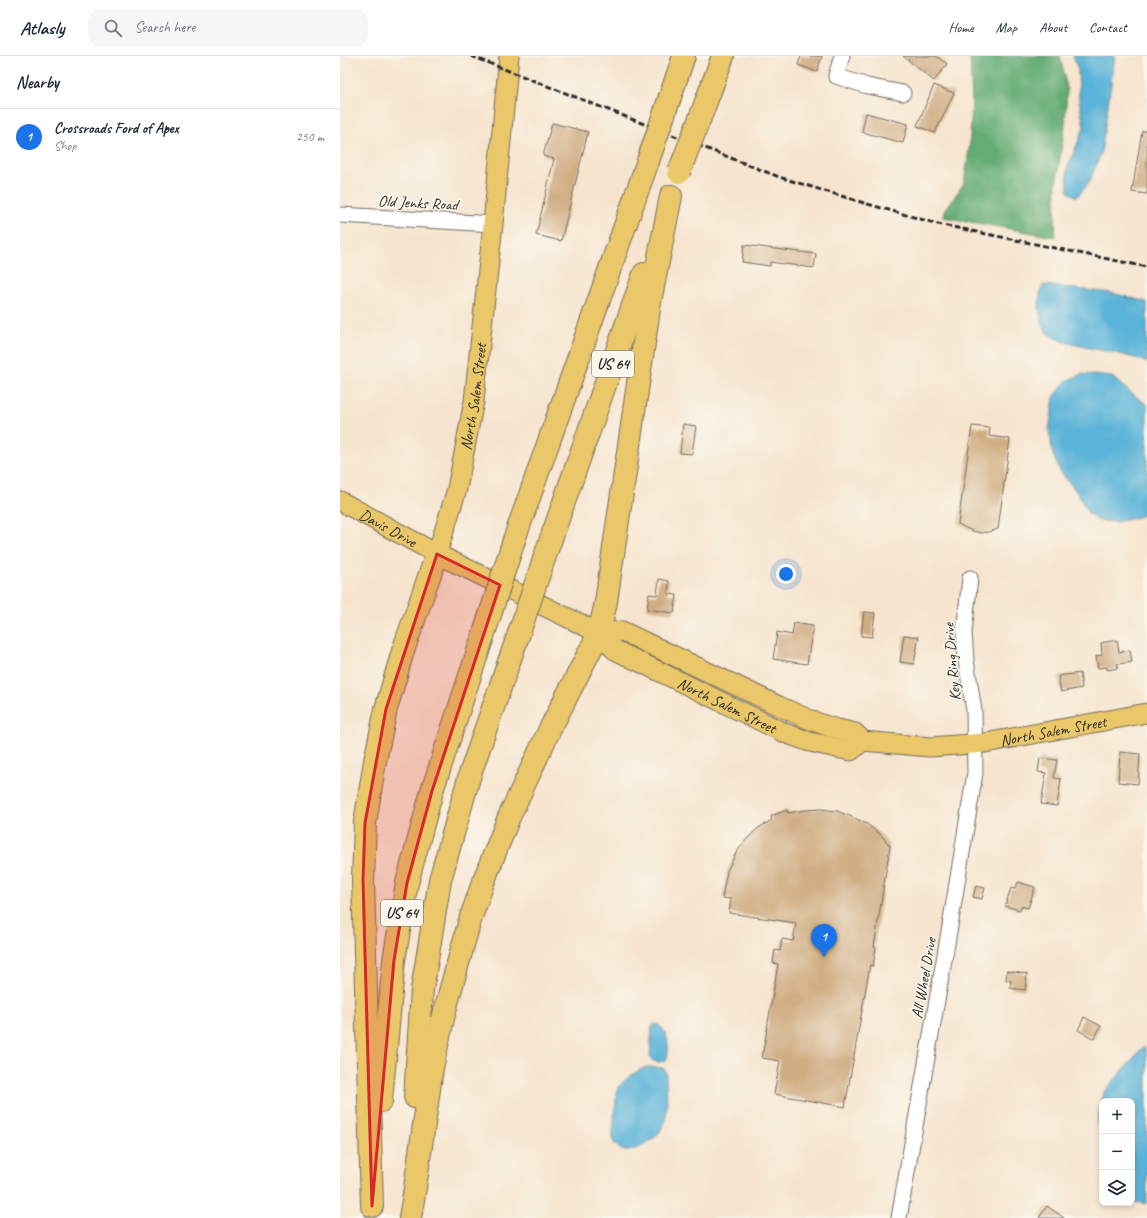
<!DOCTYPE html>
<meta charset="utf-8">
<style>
:root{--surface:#fff;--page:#f6f6f7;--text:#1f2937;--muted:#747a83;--line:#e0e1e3;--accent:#1a73e8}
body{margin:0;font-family:Caveat,sans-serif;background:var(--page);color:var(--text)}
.controls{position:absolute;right:12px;bottom:12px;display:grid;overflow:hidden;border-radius:8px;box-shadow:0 2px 6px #0003}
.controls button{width:36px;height:36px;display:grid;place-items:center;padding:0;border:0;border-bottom:1px solid var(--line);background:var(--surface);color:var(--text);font:20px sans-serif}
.you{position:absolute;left:446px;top:518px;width:14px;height:14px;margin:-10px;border:3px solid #fff;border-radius:50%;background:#1a73e8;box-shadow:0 0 0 6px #1a73e833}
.badge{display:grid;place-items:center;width:26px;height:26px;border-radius:50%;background:var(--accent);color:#fff;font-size:13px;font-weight:700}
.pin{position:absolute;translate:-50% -33px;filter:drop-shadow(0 1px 2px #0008)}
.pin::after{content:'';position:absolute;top:21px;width:14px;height:12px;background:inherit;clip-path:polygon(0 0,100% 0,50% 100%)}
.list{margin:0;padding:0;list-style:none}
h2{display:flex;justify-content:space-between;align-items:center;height:52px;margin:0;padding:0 16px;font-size:17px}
h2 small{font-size:13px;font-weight:400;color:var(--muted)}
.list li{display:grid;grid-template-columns:26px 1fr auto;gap:12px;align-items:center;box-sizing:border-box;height:56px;padding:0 16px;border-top:1px solid var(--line)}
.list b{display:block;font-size:15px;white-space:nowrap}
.list p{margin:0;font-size:13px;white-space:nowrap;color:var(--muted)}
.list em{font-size:13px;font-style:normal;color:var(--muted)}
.icon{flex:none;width:22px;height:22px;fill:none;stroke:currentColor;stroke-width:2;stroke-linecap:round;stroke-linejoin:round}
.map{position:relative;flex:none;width:807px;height:1162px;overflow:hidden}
header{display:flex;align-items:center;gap:24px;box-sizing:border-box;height:56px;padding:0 20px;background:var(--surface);border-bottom:1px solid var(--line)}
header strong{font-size:19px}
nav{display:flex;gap:22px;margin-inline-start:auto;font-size:14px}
.search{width:280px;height:36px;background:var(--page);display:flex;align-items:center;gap:10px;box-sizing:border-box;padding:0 14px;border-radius:12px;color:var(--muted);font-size:15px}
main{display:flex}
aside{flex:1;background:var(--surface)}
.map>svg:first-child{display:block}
.forest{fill:#63ac74;stroke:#476c50}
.water{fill:#5ab3d8;stroke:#426f82}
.building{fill:#d0ae84}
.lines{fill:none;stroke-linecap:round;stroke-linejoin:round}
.minor-casing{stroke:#726c64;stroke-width:17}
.major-casing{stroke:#726c64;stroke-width:21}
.highway-casing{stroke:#726c64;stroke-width:24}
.minor{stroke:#fff;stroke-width:15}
.major{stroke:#eac769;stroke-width:19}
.highway{stroke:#eac769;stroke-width:22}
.rail{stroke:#2b2b2b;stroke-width:3;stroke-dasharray:6 3;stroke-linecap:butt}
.highway-bridge-casing{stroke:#726c64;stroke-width:24;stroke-linecap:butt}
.highway-bridge{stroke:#eac769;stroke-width:22}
.marked{fill:#d62828;fill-opacity:0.2;stroke:#d62828;stroke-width:3;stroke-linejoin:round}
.labels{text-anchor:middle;stroke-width:3;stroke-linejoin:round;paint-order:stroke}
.shield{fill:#fbf7ec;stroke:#696865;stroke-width:1}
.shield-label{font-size:15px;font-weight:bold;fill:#2b2b2b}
.street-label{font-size:16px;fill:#2b2b2b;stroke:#fbf7ec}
</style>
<header>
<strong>Atlasly</strong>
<div class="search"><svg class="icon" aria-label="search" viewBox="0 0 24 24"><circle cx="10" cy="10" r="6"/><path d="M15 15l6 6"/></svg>Search here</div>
<nav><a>Home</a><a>Map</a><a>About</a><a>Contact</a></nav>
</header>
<main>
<aside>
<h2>Nearby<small></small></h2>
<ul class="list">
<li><span class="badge">1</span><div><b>Crossroads Ford of Apex</b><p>Shop</p></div><em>250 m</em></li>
</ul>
</aside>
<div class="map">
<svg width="807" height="1162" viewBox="0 0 807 1162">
<rect width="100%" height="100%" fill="#fbf7ec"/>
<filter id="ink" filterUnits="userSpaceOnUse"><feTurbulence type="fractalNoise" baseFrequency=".025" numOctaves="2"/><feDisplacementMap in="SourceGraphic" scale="8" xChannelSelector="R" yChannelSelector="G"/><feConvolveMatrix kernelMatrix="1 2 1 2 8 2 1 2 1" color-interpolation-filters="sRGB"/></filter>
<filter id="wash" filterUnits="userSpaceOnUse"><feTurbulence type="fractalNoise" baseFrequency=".012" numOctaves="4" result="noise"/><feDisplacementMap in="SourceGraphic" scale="16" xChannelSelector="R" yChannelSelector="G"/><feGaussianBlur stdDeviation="0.9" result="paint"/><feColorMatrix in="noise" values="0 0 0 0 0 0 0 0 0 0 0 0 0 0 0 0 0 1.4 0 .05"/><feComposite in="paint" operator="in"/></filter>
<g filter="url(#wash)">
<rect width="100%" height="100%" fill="#f6e4ce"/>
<path class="forest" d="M 630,0 L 720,0 L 727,33 L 725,69 L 716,130 L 715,181 L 603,161 L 606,153 L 624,127 L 629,94 L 632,50 Z"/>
<g class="water">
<path d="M 733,0 L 775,0 L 761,97 L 749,127 L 737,141 L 728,136 L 727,113 L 744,71 L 739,43 L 738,14 Z"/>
<path d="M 703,229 L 772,237 L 807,246 L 807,307 C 785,294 715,292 705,274 C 703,271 702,266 701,262 C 697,251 699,240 703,229 Z"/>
<path d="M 742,318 L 772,321 L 795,340 L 807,348 L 807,457 L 798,461 L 775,466 L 759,465 L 747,456 L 739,439 L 720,415 L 713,399 L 709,374 L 714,341 L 726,325 Z"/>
<path d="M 316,968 C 328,972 331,994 326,1004 L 319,1006 L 313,1005 L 310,1001 L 312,970 Z"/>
<path d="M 804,990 L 807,1000 L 807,1148 L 792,1145 L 792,1045 L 762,1045 L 762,1081 L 757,1067 L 764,1036 Z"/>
<path d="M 306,1011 L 323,1012 L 326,1016 C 326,1051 335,1077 296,1093 C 289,1096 282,1096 277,1090 C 276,1088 274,1087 273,1085 C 272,1080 276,1038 278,1033 C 282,1024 297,1015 306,1011 Z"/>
</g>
<g id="blocks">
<g class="building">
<path d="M 461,0 L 482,0 L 477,16 L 458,9 Z"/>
<path d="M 563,0 L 596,0 L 607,8 L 594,25 Z"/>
<path d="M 594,29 L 614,37 L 595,77 L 577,70 Z"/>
<path d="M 526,57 L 568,68 L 563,87 L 522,76 Z"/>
<path d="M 212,67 L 248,76 L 221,185 L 196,179 L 214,103 L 203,100 Z"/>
<path d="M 802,75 L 807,75 L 807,138 L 792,136 Z"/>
<path d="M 404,189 L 476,198 L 474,212 L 430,206 L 430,210 L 402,206 Z"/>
<path d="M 343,368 L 356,370 L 352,398 L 340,397 Z"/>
<path d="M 632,370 L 650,372 L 649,380 L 670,383 L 658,473 L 648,476 L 641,477 L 632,475 L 618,468 Z"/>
<path d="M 319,523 L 329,525 L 328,538 L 337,539 L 334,557 L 307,553 L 309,538 L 317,539 Z"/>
<path d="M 524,556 L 535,557 L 532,581 L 521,580 Z"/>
<path d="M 454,567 L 473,570 L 467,608 L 433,603 L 437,576 L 452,579 Z"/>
<path d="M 564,579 L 579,581 L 574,608 L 560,606 Z"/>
<path d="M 777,584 L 779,596 L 790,594 L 792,606 L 777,608 L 778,612 L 767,614 L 767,611 L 758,612 L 756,600 L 762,599 L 761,587 Z"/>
<path d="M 740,617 L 742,632 L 721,636 L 718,620 Z"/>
<path d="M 780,696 L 800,698 L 798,728 L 778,726 Z"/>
<path d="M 700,702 L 717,704 L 714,722 L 721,723 L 717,750 L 701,748 L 706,717 L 698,716 Z"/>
<path d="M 481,753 L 497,755 L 512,761 L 527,768 L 540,778 L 550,790 L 534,891 L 536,892 L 533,910 L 530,909 L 505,1051 L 434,1038 L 440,1005 L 422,1002 L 438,908 L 433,907 L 435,894 L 440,895 L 442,883 L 453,885 L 456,867 L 389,857 L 391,843 L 382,842 L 387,815 L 396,797 L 406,784 L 417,773 L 432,764 L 431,760 L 447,754 L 448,757 L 465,754 Z"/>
<path d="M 678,826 L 695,831 L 688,852 L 681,850 L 680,854 L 665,850 L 671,832 L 675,833 Z"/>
<path d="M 636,830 L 645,832 L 642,843 L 633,841 Z"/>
<path d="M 667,915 L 687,918 L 685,934 L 670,932 L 671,925 L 666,924 Z"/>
<path d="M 744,961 L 761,970 L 754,983 L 738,974 Z"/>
<path d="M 707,1150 L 724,1162 L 699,1162 Z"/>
</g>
</g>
</g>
<g filter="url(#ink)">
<use href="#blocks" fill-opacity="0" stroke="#726c64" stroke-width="1"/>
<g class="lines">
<defs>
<g id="minor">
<path d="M 502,0 L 496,20 L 527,30 L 563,37"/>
<path d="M 0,159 L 153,168"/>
<path d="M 559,1162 L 610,870 L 635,717 L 634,655 L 626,604 L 624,576 L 630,522"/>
</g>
<g id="major">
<path id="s1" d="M 0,445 L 97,498 L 259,577 L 275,594 L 445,677 L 470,686 L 506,694 L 511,695 L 523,685"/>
<path id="s2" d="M 97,498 L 117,433 L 134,345 L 153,168 L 169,0"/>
<path id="s3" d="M 259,577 L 282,575 L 439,650 L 468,663 L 490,671 L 515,677 L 523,685 L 590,691 L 645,687 L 807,657"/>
</g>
<g id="highway">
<path d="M 330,41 L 344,0"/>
<path d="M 363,54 L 383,0"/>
<path d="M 174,484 L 308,105"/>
<path d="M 205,500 L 304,218"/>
<path d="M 75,1041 L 82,934 L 100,824 L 130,718 L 179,577"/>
<path d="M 41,1045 L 54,904 L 67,827 L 92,735 L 149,562"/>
<path d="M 32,1150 L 23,824 L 25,767 L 35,705 L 46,653 L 63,595 L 97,498"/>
<path d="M 70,1162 L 75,1132 L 92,1012 L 105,954 L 130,864 L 144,824 L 169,761 L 209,675 L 259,577 L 266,546 L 310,246 L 331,140"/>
</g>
</defs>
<use href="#minor" class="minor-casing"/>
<use href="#major" class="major-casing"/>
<use href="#highway" class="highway-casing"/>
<use href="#minor" class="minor"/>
<use href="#major" class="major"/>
<use href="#highway" class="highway"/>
<path class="rail" d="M 131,0 L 439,121 L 524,147 L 598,168 L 807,211"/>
<defs>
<g id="highway-bridge">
<path d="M 308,105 L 330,41"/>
<path d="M 339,116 L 363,54"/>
<path d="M 149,562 L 174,484"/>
<path d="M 179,577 L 205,500"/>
</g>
</defs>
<use href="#highway-bridge" class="highway-bridge-casing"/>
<use href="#highway-bridge" class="highway-bridge"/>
</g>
</g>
<path class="marked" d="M 97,498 L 160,529 L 92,735 L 67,827 L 54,904 L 32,1150 L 23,824 L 25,767 L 46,653 Z"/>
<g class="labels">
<g class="shield">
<rect x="252" y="295" width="42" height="26" rx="3"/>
<rect x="41" y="844" width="42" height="26" rx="3"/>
</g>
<g class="shield-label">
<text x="273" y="313">US 64</text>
<text x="62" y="862">US 64</text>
</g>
<g class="street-label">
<text transform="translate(78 146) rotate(3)" y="6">Old Jenks Road</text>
<text dy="6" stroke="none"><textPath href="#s2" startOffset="162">North Salem Street</textPath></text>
<text dy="6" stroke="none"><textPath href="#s1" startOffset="55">Davis Drive</textPath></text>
<text transform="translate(611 606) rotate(-95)" y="6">Key Ring Drive</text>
<text dy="6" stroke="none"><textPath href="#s1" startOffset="439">North Salem Street</textPath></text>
<text dy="6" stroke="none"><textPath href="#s3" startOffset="481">North Salem Street</textPath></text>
<text transform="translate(583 922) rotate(-80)" y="6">All Wheel Drive</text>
</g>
</g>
</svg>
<div class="controls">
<button>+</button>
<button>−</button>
<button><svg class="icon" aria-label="layers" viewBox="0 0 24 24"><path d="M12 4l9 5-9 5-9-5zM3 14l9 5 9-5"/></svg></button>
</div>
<div class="you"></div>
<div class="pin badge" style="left:484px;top:901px">1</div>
</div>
</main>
